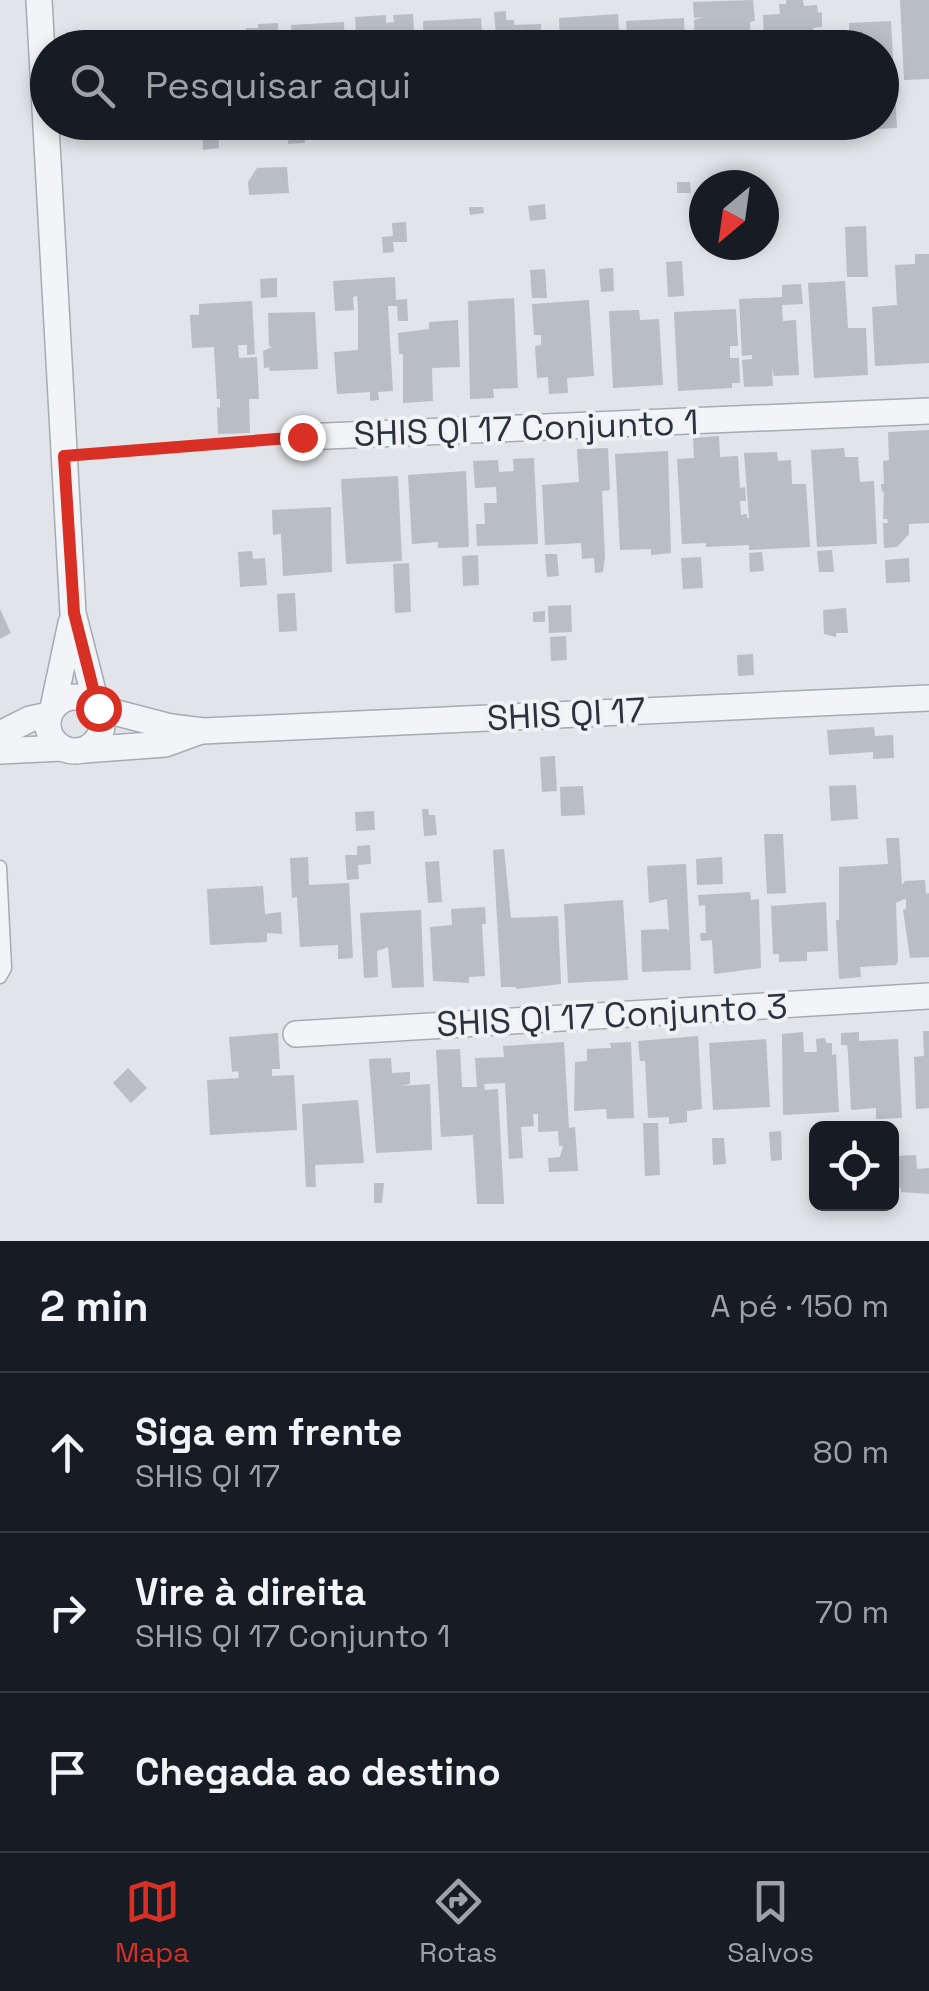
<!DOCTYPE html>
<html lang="pt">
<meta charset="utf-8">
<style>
:root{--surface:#171b24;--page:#20242c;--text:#f1f3f6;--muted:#9ea1a6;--line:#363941;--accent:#d93025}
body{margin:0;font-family:"Space Grotesk",sans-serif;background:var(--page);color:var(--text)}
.controls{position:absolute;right:30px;bottom:30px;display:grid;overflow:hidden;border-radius:15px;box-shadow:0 5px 15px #0003}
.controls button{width:90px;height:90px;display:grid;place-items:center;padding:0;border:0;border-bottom:2px solid var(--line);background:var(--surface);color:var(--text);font:50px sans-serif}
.compass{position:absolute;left:689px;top:170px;width:90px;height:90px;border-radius:50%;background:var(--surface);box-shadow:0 5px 15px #0003;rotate:209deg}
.stop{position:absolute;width:30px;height:30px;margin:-22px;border:8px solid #d93025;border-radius:50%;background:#fff}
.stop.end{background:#d93025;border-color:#fff;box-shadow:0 2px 10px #0008}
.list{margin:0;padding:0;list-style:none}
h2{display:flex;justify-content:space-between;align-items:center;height:130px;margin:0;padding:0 40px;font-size:42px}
h2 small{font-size:32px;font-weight:400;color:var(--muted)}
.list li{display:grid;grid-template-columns:65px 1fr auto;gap:30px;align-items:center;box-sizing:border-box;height:160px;padding:0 40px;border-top:2px solid var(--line)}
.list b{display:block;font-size:38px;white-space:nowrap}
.list p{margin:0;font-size:32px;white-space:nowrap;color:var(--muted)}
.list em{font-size:32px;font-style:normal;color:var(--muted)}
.icon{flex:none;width:55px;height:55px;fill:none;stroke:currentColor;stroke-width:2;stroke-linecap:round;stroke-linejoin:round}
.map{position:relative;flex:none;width:929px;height:1241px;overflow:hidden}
.search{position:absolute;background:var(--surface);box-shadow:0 5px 15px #0003;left:30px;right:30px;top:30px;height:110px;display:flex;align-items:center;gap:25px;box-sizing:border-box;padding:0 35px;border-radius:55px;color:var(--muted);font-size:38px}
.sheet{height:610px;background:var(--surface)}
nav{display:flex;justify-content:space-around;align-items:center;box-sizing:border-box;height:140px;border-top:2px solid var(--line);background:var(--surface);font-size:28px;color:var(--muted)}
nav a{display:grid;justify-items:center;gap:5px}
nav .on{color:var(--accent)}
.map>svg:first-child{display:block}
.building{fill:#b9bdc4}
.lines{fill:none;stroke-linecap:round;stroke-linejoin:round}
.lane-casing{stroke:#a7abb2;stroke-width:15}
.street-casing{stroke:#a7abb2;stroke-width:28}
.path{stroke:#bbbec3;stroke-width:4;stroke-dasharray:8 8;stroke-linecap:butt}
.lane{stroke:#f3f4f7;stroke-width:12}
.street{stroke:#f3f4f7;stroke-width:25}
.route{stroke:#d93025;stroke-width:12}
.labels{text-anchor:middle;stroke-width:8;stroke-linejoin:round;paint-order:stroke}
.street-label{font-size:35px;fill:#2b323e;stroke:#f0f2f6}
</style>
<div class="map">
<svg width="929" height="1241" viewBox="0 0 929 1241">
<rect width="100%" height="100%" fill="#e1e4e8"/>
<g class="building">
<path d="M 753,0 L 755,21 L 750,22 L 751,48 L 695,48 L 694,20 L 703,17 L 694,18 L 693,2 Z"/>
<path d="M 786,0 L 803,0 L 804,6 L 817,5 L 818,13 L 822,12 L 822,27 L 813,28 L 814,48 L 764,48 L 763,15 L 780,14 L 779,4 L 786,4 Z"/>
<path d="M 900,0 L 929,0 L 929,79 L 904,80 Z"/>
<path d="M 506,11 L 506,20 L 514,20 L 514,25 L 541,24 L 541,48 L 497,48 L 494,12 Z"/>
<path d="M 413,14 L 415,48 L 357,48 L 355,17 L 386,15 L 386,23 L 394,22 L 393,15 Z"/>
<path d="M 618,14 L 620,48 L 560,48 L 559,18 Z"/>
<path d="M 481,18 L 483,48 L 424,48 L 423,21 Z"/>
<path d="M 684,18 L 685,48 L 628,48 L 626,21 Z"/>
<path d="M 891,21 L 897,128 L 876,129 L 876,122 L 882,122 L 882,48 L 836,48 L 835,32 L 849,31 L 849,23 Z"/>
<path d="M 344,22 L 345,48 L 292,48 L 291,25 Z"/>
<path d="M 278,23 L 279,48 L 231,48 L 231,32 L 246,32 L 246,28 L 258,28 L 258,24 Z"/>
<path d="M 213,33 L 214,48 L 156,48 L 155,36 L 184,35 L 184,43 L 195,42 L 194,34 Z"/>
<path d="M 202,122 L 218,122 L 219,148 L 203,150 Z"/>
<path d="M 339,122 L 353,122 L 353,130 L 339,131 Z"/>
<rect x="407" y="122" width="14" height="13"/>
<path d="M 598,122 L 623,122 L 623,131 L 599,133 Z"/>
<path d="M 696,122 L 719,122 L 720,127 L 697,129 Z"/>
<path d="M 303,123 L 305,143 L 288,144 L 287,124 Z"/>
<path d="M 287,167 L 289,193 L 249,195 L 248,182 L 257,168 Z"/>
<path d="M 677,182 L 690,182 L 691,193 L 677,193 Z"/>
<path d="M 545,204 L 546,219 L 530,221 L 528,206 Z"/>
<path d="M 469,207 L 483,207 L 484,213 L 470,215 Z"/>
<path d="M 406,222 L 407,242 L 393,242 L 394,252 L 383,253 L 382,237 L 393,236 L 392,223 Z"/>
<path d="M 866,226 L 868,277 L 847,277 L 845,227 Z"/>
<path d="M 915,254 L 929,254 L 929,363 L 875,366 L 872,307 L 897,305 L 895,265 L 915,264 Z"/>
<path d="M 682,261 L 684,296 L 668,297 L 666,262 Z"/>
<path d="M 613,268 L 614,291 L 601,292 L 599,269 Z"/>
<path d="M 545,269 L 547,298 L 532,298 L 530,270 Z"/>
<path d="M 395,277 L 396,300 L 407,299 L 408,321 L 398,321 L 397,306 L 388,306 L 393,391 L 378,392 L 379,400 L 370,401 L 370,392 L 337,394 L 334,352 L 358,350 L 358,307 L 357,296 L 353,297 L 354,310 L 335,311 L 333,281 Z"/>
<path d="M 277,278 L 277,297 L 261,298 L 260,279 Z"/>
<path d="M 845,281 L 848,328 L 866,328 L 868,375 L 814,378 L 808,283 Z"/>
<path d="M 801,284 L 803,304 L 782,305 L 783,321 L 796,320 L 799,375 L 774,376 L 772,369 L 773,386 L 744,387 L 742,360 L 752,359 L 752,355 L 742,356 L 739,299 L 782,297 L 782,285 Z"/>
<path d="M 514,298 L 518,388 L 493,389 L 494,398 L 470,399 L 468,301 Z"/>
<path d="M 589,300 L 594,376 L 567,378 L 568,393 L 549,394 L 548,377 L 537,378 L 535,346 L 541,345 L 541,335 L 534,335 L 532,304 Z"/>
<path d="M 252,301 L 255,354 L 247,355 L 247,345 L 238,345 L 239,358 L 257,357 L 259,399 L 249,399 L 250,433 L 218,434 L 217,407 L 220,408 L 220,399 L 217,399 L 214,347 L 192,348 L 190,315 L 199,315 L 199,304 Z"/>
<path d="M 736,309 L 738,346 L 730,346 L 730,358 L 739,358 L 740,383 L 732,383 L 732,388 L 678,391 L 674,312 Z"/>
<path d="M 639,310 L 640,320 L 659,319 L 663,385 L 613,388 L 609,311 Z"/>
<path d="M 315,312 L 318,369 L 270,371 L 269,367 L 264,368 L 263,351 L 272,347 L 269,346 L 268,313 Z"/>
<path d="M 458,320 L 460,367 L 432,368 L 433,401 L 403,403 L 403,354 L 399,354 L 398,333 L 429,329 L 429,322 Z"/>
<path d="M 929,430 L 929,523 L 909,524 L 909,534 L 897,547 L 884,548 L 883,523 L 888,523 L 887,519 L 883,519 L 884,491 L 882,492 L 881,484 L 884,484 L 883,461 L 889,460 L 888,432 Z"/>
<path d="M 719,436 L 720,457 L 738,456 L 740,488 L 745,487 L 746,501 L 740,501 L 741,515 L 747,514 L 747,518 L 749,518 L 744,453 L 777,452 L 778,461 L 791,460 L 792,484 L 806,484 L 810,547 L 749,550 L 749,545 L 706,547 L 706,543 L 682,544 L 677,459 L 694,458 L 693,438 Z"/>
<path d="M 608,448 L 610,490 L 602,491 L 605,557 L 603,572 L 595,573 L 594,558 L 582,559 L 581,543 L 545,545 L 542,485 L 579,482 L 577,449 Z"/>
<path d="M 844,448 L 845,457 L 858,457 L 860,482 L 874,481 L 877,544 L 817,547 L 811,450 Z"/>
<path d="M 668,451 L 671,553 L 651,555 L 651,549 L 620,550 L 615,454 Z"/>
<path d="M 534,458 L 538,544 L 477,546 L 476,524 L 485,524 L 484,503 L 497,503 L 496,487 L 475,488 L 473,461 L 498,460 L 499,472 L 514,471 L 513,459 Z"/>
<path d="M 466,471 L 469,547 L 438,548 L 438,542 L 412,544 L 408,475 Z"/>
<path d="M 398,476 L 402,561 L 346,564 L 341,479 Z"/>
<path d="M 331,507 L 332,572 L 283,576 L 281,534 L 273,535 L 272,510 Z"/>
<path d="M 832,550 L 834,572 L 819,572 L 817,551 Z"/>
<path d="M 252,551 L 253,559 L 265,558 L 267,585 L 240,587 L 238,552 Z"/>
<path d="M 762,552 L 764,571 L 750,572 L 749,553 Z"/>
<path d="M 545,554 L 557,554 L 559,576 L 547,577 Z"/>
<path d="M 478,555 L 479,585 L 463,586 L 462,556 Z"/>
<path d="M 701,557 L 703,588 L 683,589 L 681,558 Z"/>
<path d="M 909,558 L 910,582 L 886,583 L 885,560 Z"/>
<path d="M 409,563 L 411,612 L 395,613 L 393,564 Z"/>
<path d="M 295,593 L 297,631 L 279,632 L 277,594 Z"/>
<path d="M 571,605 L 572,632 L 549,633 L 548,606 Z"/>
<path d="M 846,608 L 848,633 L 836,633 L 836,637 L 824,634 L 823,610 Z"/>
<path d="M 0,609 L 11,633 L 0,639 Z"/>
<path d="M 545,611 L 545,622 L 533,622 L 533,612 Z"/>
<path d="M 566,636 L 567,660 L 551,661 L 550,637 Z"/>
<path d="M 753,654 L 754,675 L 738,676 L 737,655 Z"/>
<path d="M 874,727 L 875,736 L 893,735 L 894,758 L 873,759 L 873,752 L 829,755 L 827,730 Z"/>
<path d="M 555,756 L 557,791 L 542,792 L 540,757 Z"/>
<path d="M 856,785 L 858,819 L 831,821 L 829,786 Z"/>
<path d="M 583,786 L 585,815 L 561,816 L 560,787 Z"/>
<path d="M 422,809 L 428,809 L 429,815 L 435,815 L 437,835 L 424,836 Z"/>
<path d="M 374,811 L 375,830 L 356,831 L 355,812 Z"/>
<path d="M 764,834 L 783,834 L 786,893 L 767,894 Z"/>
<path d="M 886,838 L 899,838 L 902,885 L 905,881 L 925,880 L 926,894 L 929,893 L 929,957 L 910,958 L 903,910 L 906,909 L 906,899 L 902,900 L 896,903 L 898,961 L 896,965 L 860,967 L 861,977 L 839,979 L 836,920 L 839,920 L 839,867 L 888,864 Z"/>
<path d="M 370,845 L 371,864 L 358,865 L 359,879 L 347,880 L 345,855 L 357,855 L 357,846 Z"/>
<path d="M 504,849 L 511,918 L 558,916 L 561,984 L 516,989 L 516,987 L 501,987 L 493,850 Z"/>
<path d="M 308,857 L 309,885 L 349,883 L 353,958 L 338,959 L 338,945 L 300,947 L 297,897 L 292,898 L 290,858 Z"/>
<path d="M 722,857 L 723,884 L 697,885 L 696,859 Z"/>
<path d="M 439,861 L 442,902 L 428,903 L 425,862 Z"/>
<path d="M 686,864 L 691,970 L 642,972 L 641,930 L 666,929 L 669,931 L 667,899 L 649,903 L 647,866 Z"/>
<path d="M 263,886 L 265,914 L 281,912 L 282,934 L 267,933 L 267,942 L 210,945 L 207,889 Z"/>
<path d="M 750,892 L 751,900 L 759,899 L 761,968 L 714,974 L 712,940 L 701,941 L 700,933 L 706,933 L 705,905 L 699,906 L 698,895 Z"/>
<path d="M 623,900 L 628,980 L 568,983 L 564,904 Z"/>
<path d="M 826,902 L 828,951 L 807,952 L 807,961 L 779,962 L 779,954 L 773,954 L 771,906 Z"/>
<path d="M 485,907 L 486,924 L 482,924 L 485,976 L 469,977 L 469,983 L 433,981 L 430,927 L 452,925 L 451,909 Z"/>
<path d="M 421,910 L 424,987 L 392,988 L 388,947 L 377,951 L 378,977 L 364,978 L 360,913 Z"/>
<path d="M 923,1031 L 929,1031 L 929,1108 L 916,1109 L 914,1057 L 924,1056 Z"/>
<path d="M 803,1032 L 804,1052 L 817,1052 L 816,1039 L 825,1038 L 826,1043 L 832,1043 L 832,1055 L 836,1054 L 839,1112 L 783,1115 L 782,1034 Z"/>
<path d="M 859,1032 L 859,1041 L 898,1039 L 902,1118 L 876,1119 L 876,1108 L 851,1110 L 848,1053 L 847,1045 L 841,1045 L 841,1033 Z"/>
<path d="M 278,1033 L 280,1069 L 272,1069 L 272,1076 L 294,1075 L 297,1130 L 210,1135 L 207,1080 L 239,1078 L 238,1071 L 232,1072 L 229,1037 Z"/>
<path d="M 698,1036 L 702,1109 L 687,1111 L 687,1122 L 669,1124 L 669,1117 L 648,1118 L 645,1061 L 640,1061 L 638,1041 Z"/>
<path d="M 766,1039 L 770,1107 L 713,1110 L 709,1043 Z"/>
<path d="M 564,1042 L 569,1128 L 575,1127 L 578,1171 L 549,1172 L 548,1158 L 560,1157 L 563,1146 L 559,1146 L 558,1131 L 538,1132 L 538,1114 L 533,1114 L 534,1126 L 521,1127 L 523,1158 L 509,1159 L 505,1083 L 484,1084 L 485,1090 L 498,1089 L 504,1204 L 477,1204 L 473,1135 L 441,1137 L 436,1050 L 460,1049 L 462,1087 L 477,1087 L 475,1058 L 504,1057 L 503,1046 Z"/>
<path d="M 631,1042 L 634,1118 L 607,1119 L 606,1109 L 574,1111 L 575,1062 L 587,1061 L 587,1049 L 611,1048 L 610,1043 Z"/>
<path d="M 391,1058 L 392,1073 L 410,1072 L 410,1084 L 399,1086 L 430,1084 L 432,1150 L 376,1153 L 369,1059 Z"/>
<path d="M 128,1068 L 147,1088 L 131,1103 L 113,1083 Z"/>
<path d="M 358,1100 L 364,1163 L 315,1165 L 316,1187 L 306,1187 L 302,1104 Z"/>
<path d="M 863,1122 L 863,1128 L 844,1128 L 844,1123 Z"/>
<path d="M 643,1123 L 658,1123 L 660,1175 L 645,1176 Z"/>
<path d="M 781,1131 L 782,1160 L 771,1161 L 769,1132 Z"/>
<path d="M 712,1138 L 724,1138 L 726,1164 L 713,1165 Z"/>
<path d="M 916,1155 L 917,1169 L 929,1168 L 929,1194 L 901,1192 L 901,1188 L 896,1188 L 895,1156 Z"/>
<path d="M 374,1183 L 384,1183 L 382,1203 L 374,1203 Z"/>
</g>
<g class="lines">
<defs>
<path id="lane" d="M 0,867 L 5,968 L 0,977"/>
<g id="street">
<path d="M 39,0 L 73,613 L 97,707"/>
<path d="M 302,437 L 929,411"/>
<circle cx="75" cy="724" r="27"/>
<path d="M 53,708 L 71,623"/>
<path d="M 98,708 L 171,727 L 203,731 L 929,698"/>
<path d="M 0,734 L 30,719 L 49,715"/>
<path d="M 84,750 L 165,744 L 198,732"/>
<path d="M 0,751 L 62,748"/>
<path d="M 296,1034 L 929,996"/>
</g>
</defs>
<use href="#lane" class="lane-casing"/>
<use href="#street" class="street-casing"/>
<path class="path" d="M 88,455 L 278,439"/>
<use href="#lane" class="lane"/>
<use href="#street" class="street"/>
</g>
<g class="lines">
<path class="route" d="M 98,708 L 74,613 L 64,456 L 302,437"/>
</g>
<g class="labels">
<g class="street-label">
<text transform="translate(526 428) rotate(-2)" y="12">SHIS QI 17 Conjunto 1</text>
<text transform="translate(566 714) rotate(-3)" y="12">SHIS QI 17</text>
<text transform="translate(612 1015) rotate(-3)" y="12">SHIS QI 17 Conjunto 3</text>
</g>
</g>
</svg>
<div class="controls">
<button><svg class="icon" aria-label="locate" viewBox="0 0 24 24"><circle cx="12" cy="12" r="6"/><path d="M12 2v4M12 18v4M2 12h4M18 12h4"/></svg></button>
</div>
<svg class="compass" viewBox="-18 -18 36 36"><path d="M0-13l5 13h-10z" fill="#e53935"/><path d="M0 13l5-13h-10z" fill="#9ea1a6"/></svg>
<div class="stop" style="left:98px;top:708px"></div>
<div class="stop end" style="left:302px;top:437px"></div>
<div class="search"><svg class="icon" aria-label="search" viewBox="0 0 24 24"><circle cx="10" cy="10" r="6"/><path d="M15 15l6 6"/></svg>Pesquisar aqui</div>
</div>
<section class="sheet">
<h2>2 min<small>A pé · 150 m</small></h2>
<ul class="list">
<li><svg class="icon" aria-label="ahead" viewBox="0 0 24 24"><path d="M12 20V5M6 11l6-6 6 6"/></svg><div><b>Siga em frente</b><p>SHIS QI 17</p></div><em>80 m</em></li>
<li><svg class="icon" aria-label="right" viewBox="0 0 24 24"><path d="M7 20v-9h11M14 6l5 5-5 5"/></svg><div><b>Vire à direita</b><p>SHIS QI 17 Conjunto 1</p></div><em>70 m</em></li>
<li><svg class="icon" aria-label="arrive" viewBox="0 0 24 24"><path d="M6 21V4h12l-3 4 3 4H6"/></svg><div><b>Chegada ao destino</b></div></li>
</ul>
</section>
<nav>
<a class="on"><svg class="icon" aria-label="map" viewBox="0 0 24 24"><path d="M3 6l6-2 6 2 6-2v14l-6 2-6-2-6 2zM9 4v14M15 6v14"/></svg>Mapa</a>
<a><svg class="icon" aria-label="directions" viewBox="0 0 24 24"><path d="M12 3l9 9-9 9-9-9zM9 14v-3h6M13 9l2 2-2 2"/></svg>Rotas</a>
<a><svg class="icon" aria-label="saved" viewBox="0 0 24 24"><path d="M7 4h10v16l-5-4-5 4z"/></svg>Salvos</a>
</nav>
